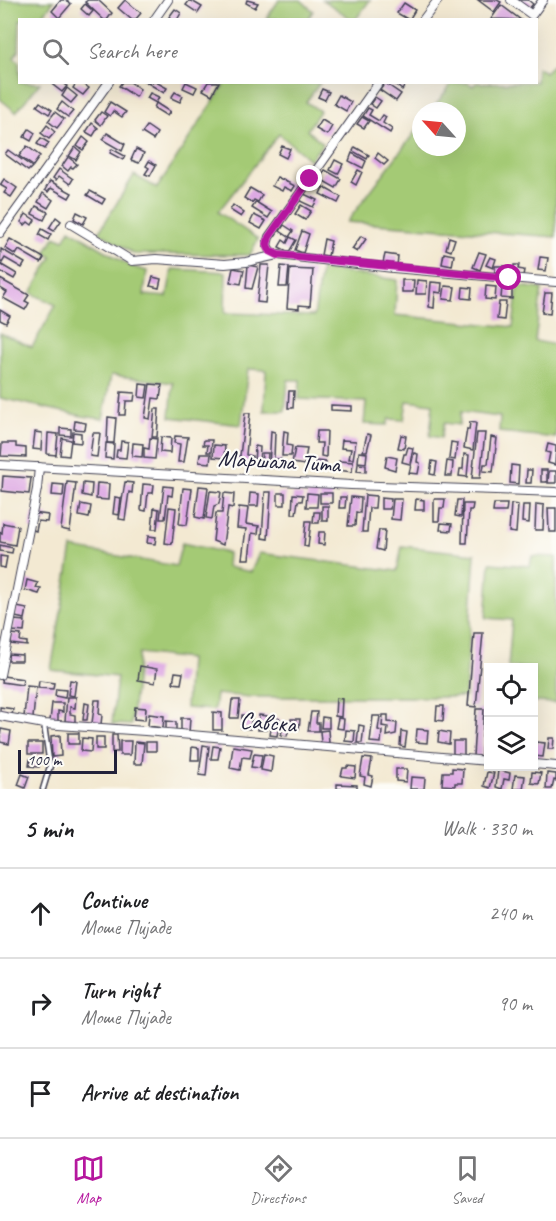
<!DOCTYPE html>
<meta charset="utf-8">
<style>
:root{--surface:#fff;--page:#f2f2f2;--text:#202124;--muted:#757577;--line:#e0e0e0;--accent:#b5179e}
body{margin:0;font-family:Caveat,sans-serif;background:var(--page);color:var(--text)}
.controls{position:absolute;right:18px;bottom:18px;display:grid;overflow:hidden;border-radius:0px;box-shadow:0 6px 24px #0002}
.controls button{width:54px;height:54px;display:grid;place-items:center;padding:0;border:0;border-bottom:2px solid var(--line);background:var(--surface);color:var(--text);font:30px sans-serif}
.compass{position:absolute;left:412px;top:102px;width:54px;height:54px;border-radius:50%;background:var(--surface);box-shadow:0 6px 24px #0002;rotate:297deg}
.scale{position:absolute;left:18px;bottom:15px;width:99px;box-sizing:border-box;padding-left:6px;border:3px solid #22223b;border-top:0;font-size:16px;line-height:21px;white-space:nowrap;color:#22223b;-webkit-text-stroke:4px #fdfcf7;paint-order:stroke}
.stop{position:absolute;width:18px;height:18px;margin:-14px;border:4px solid #b5179e;border-radius:50%;background:#fff}
.stop.end{background:#b5179e;border-color:#fff;box-shadow:0 2px 6px #0008}
.list{margin:0;padding:0;list-style:none}
h2{display:flex;justify-content:space-between;align-items:center;height:78px;margin:0;padding:0 24px;font-size:26px}
h2 small{font-size:20px;font-weight:400;color:var(--muted)}
.list li{display:grid;grid-template-columns:39px 1fr auto;gap:18px;align-items:center;box-sizing:border-box;height:90px;padding:0 24px;border-top:2px solid var(--line)}
.list b{display:block;font-size:22px;white-space:nowrap}
.list p{margin:0;font-size:20px;white-space:nowrap;color:var(--muted)}
.list em{font-size:20px;font-style:normal;color:var(--muted)}
.icon{flex:none;width:33px;height:33px;fill:none;stroke:currentColor;stroke-width:2;stroke-linecap:round;stroke-linejoin:round}
.map{position:relative;flex:none;width:556px;height:789px;overflow:hidden}
.search{position:absolute;background:var(--surface);box-shadow:0 6px 24px #0002;left:18px;right:18px;top:18px;height:66px;display:flex;align-items:center;gap:15px;box-sizing:border-box;padding:0 21px;border-radius:0px;color:var(--muted);font-size:22px}
.sheet{height:348px;background:var(--surface)}
nav{display:flex;justify-content:space-around;align-items:center;box-sizing:border-box;height:84px;border-top:2px solid var(--line);background:var(--surface);font-size:16px;color:var(--muted)}
nav a{display:grid;justify-items:center;gap:3px}
nav .on{color:var(--accent)}
.map>svg:first-child{display:block}
.green{fill:#a4ca74;stroke:#637658;stroke-width:1.5}
.building{fill:#dba3e2}
.lines{fill:none;stroke-linecap:round;stroke-linejoin:round}
.lane-casing{stroke:#414052;stroke-width:7}
.street-casing{stroke:#414052;stroke-width:10}
.lane{stroke:#fff;stroke-width:4}
.street{stroke:#fff;stroke-width:8}
.route{stroke:#b5179e;stroke-width:8}
.labels{text-anchor:middle;stroke-width:4.5;stroke-linejoin:round;paint-order:stroke}
.street-label{font-size:24px;fill:#22223b;stroke:#fdfcf7}
</style>
<div class="map">
<svg width="556" height="789" viewBox="0 0 556 789">
<rect width="100%" height="100%" fill="#fdfcf7"/>
<filter id="ink" filterUnits="userSpaceOnUse"><feTurbulence type="fractalNoise" baseFrequency=".0167" numOctaves="2"/><feDisplacementMap in="SourceGraphic" scale="12" xChannelSelector="R" yChannelSelector="G"/><feConvolveMatrix kernelMatrix="1 2 1 2 8 2 1 2 1" color-interpolation-filters="sRGB"/></filter>
<filter id="wash" filterUnits="userSpaceOnUse"><feTurbulence type="fractalNoise" baseFrequency=".008" numOctaves="4" result="noise"/><feDisplacementMap in="SourceGraphic" scale="24" xChannelSelector="R" yChannelSelector="G"/><feGaussianBlur stdDeviation="1.35" result="paint"/><feColorMatrix in="noise" values="0 0 0 0 0 0 0 0 0 0 0 0 0 0 0 0 0 1.4 0 .05"/><feComposite in="paint" operator="in"/></filter>
<g filter="url(#wash)">
<rect width="100%" height="100%" fill="#f3e9d2"/>
<g class="green">
<path d="M 0,0 L 54,1 L 40,19 L 20,20 L 19,50 L 14,57 L 19,62 L 20,82 L 40,83 L 16,112 L 0,99 Z"/>
<path d="M 279,0 L 301,0 L 313,11 L 308,19 L 266,19 Z"/>
<path d="M 323,0 L 370,0 L 356,19 L 353,20 Z"/>
<path d="M 556,62 L 556,237 L 347,222 L 421,124 L 421,147 L 457,147 L 457,111 L 431,111 L 452,83 L 468,83 L 473,86 L 476,83 L 536,82 L 537,67 L 545,72 Z"/>
<path d="M 225,83 L 320,83 L 306,102 L 320,111 L 307,130 L 323,143 L 310,160 L 279,134 L 218,212 L 258,239 L 250,255 L 134,254 L 99,232 L 134,175 L 157,188 Z"/>
<path d="M 70,229 L 130,266 L 147,271 L 144,295 L 167,297 L 172,269 L 226,272 L 225,313 L 314,316 L 321,269 L 397,280 L 395,315 L 513,327 L 518,286 L 542,289 L 535,341 L 556,345 L 556,438 L 499,432 L 500,417 L 461,412 L 459,425 L 444,423 L 441,438 L 430,436 L 433,404 L 407,401 L 404,420 L 389,419 L 387,425 L 364,424 L 366,402 L 299,399 L 300,380 L 288,380 L 285,411 L 264,411 L 266,370 L 248,369 L 241,425 L 170,417 L 173,383 L 111,375 L 103,419 L 82,416 L 0,398 L 0,333 L 32,347 L 56,305 L 31,293 L 52,257 L 45,253 L 55,236 L 64,240 Z"/>
<path d="M 182,543 L 228,553 L 227,567 L 251,572 L 259,553 L 397,571 L 402,546 L 475,554 L 465,697 L 251,697 L 216,694 L 214,710 L 186,708 L 189,659 L 139,653 L 131,725 L 112,724 L 117,677 L 51,670 L 72,548 L 176,566 Z"/>
<path d="M 532,556 L 556,557 L 556,703 L 534,702 L 534,668 L 508,667 L 512,620 L 486,618 L 490,563 L 530,566 Z"/>
</g>
<g id="blocks">
<g class="building">
<path d="M 61,0 L 65,0 L 71,4 L 59,18 L 52,11 Z"/>
<path d="M 88,0 L 98,0 L 112,13 L 107,20 L 104,20 L 85,2 Z"/>
<path d="M 125,0 L 141,13 L 135,20 L 132,20 L 118,8 Z"/>
<path d="M 190,0 L 202,7 L 198,13 L 186,5 Z"/>
<path d="M 247,0 L 258,3 L 255,8 L 246,3 Z"/>
<path d="M 478,0 L 497,0 L 501,2 L 494,12 Z"/>
<path d="M 515,0 L 528,0 L 533,4 L 528,10 Z"/>
<path d="M 404,3 L 415,10 L 409,20 L 397,13 Z"/>
<path d="M 85,4 L 93,11 L 89,16 L 81,9 Z"/>
<path d="M 501,5 L 521,20 L 491,19 Z"/>
<path d="M 175,9 L 181,13 L 177,20 L 172,20 L 169,17 Z"/>
<path d="M 55,82 L 63,82 L 67,86 L 62,92 L 53,85 Z"/>
<path d="M 77,82 L 81,82 L 89,88 L 83,95 L 73,88 Z"/>
<path d="M 122,82 L 130,82 L 140,89 L 136,97 L 119,86 Z"/>
<path d="M 146,82 L 156,82 L 167,88 L 164,93 Z"/>
<path d="M 186,82 L 197,87 L 194,93 L 183,88 Z"/>
<path d="M 208,82 L 219,82 L 212,95 L 203,90 Z"/>
<path d="M 392,82 L 408,82 L 402,90 Z"/>
<path d="M 385,83 L 401,94 L 396,101 L 380,90 Z"/>
<path d="M 67,88 L 77,96 L 71,103 L 62,96 Z"/>
<path d="M 322,89 L 329,92 L 325,100 L 318,97 Z"/>
<path d="M 175,92 L 183,96 L 180,102 L 171,98 Z"/>
<path d="M 150,93 L 159,97 L 156,103 L 147,98 Z"/>
<path d="M 339,95 L 351,102 L 346,111 L 334,104 Z"/>
<path d="M 375,97 L 381,101 L 376,108 L 370,104 Z"/>
<path d="M 40,102 L 52,110 L 49,114 L 37,106 Z"/>
<path d="M 62,102 L 73,111 L 68,117 L 57,109 Z"/>
<path d="M 110,102 L 126,112 L 122,117 L 113,111 L 110,116 L 104,112 Z"/>
<path d="M 156,103 L 170,112 L 167,116 L 154,108 Z"/>
<path d="M 368,108 L 372,110 L 369,115 L 379,121 L 383,115 L 386,117 L 383,123 L 392,129 L 390,133 L 363,116 Z"/>
<path d="M 55,112 L 64,119 L 57,128 L 48,121 Z"/>
<path d="M 101,112 L 107,116 L 101,125 L 95,120 Z"/>
<path d="M 362,117 L 369,121 L 364,128 L 357,124 Z"/>
<path d="M 322,120 L 332,126 L 327,135 L 316,129 Z"/>
<path d="M 92,123 L 98,128 L 93,136 L 86,132 Z"/>
<path d="M 47,125 L 55,132 L 49,139 L 41,133 Z"/>
<path d="M 147,126 L 157,133 L 153,140 L 142,133 Z"/>
<path d="M 29,129 L 35,133 L 31,141 L 24,137 Z"/>
<path d="M 107,133 L 125,144 L 122,151 L 103,140 Z"/>
<path d="M 83,137 L 89,142 L 83,150 L 77,146 Z"/>
<path d="M 41,138 L 49,143 L 45,149 L 37,144 Z"/>
<path d="M 27,146 L 40,156 L 33,166 L 19,156 Z"/>
<path d="M 282,146 L 290,149 L 286,158 L 278,154 Z"/>
<path d="M 75,147 L 81,152 L 76,160 L 69,156 Z"/>
<path d="M 355,147 L 369,155 L 367,159 L 353,151 Z"/>
<path d="M 112,149 L 125,156 L 123,160 L 110,153 Z"/>
<path d="M 136,149 L 144,153 L 139,163 L 131,160 Z"/>
<path d="M 8,150 L 32,167 L 28,171 L 5,154 Z"/>
<path d="M 352,153 L 366,161 L 363,168 L 349,161 Z"/>
<path d="M 378,153 L 388,161 L 384,165 L 375,158 Z"/>
<path d="M 68,157 L 77,164 L 73,168 L 71,167 L 68,171 L 62,166 Z"/>
<path d="M 335,160 L 343,164 L 338,174 L 330,170 Z"/>
<path d="M 149,161 L 156,165 L 150,176 L 145,174 L 149,168 L 146,166 Z"/>
<path d="M 59,169 L 73,179 L 70,184 L 59,176 L 56,180 L 53,178 Z"/>
<path d="M 325,170 L 341,179 L 336,188 L 320,179 Z"/>
<path d="M 358,170 L 362,172 L 356,185 L 351,182 Z"/>
<path d="M 277,177 L 295,186 L 292,191 L 284,187 L 282,191 L 272,186 Z"/>
<path d="M 4,179 L 17,188 L 11,197 L 4,193 L 7,189 L 0,185 Z"/>
<path d="M 50,181 L 72,193 L 69,198 L 51,188 L 48,192 L 45,190 Z"/>
<path d="M 323,187 L 341,197 L 338,203 L 320,194 Z"/>
<path d="M 250,188 L 262,195 L 258,202 L 254,200 L 252,203 L 244,198 Z"/>
<path d="M 90,191 L 105,199 L 102,204 L 87,195 Z"/>
<path d="M 43,193 L 53,200 L 48,208 L 38,202 Z"/>
<path d="M 304,194 L 317,200 L 313,207 L 300,201 Z"/>
<path d="M 256,202 L 272,212 L 268,218 L 252,208 Z"/>
<path d="M 233,205 L 244,213 L 241,217 L 230,210 Z"/>
<path d="M 301,205 L 311,211 L 305,220 L 295,214 Z"/>
<path d="M 36,206 L 48,212 L 44,220 L 32,214 Z"/>
<path d="M 77,212 L 87,217 L 83,224 L 74,219 Z"/>
<path d="M 26,214 L 35,220 L 32,225 L 28,222 L 25,225 L 21,222 Z"/>
<path d="M 254,215 L 266,221 L 261,229 L 250,223 Z"/>
<path d="M 56,217 L 61,221 L 54,231 L 49,228 Z"/>
<path d="M 284,225 L 293,231 L 289,237 L 280,231 Z"/>
<path d="M 42,229 L 51,234 L 48,240 L 39,235 Z"/>
<path d="M 302,231 L 309,234 L 303,253 L 295,250 Z"/>
<path d="M 361,236 L 366,239 L 357,252 L 352,249 Z"/>
<path d="M 290,237 L 296,240 L 289,252 L 279,247 L 283,240 L 287,243 Z"/>
<path d="M 449,237 L 455,239 L 451,251 L 446,249 Z"/>
<path d="M 10,239 L 44,258 L 41,263 L 19,250 L 16,255 L 5,248 Z"/>
<path d="M 324,239 L 331,241 L 328,256 L 321,255 Z"/>
<path d="M 1,249 L 25,263 L 22,268 L 5,258 L 2,263 L 0,261 Z"/>
<path d="M 479,252 L 486,254 L 480,270 L 473,267 Z"/>
<path d="M 444,253 L 454,255 L 452,266 L 442,264 Z"/>
<path d="M 385,254 L 398,256 L 397,266 L 383,263 Z"/>
<path d="M 490,257 L 496,259 L 493,268 L 486,265 Z"/>
<path d="M 540,257 L 548,258 L 546,271 L 538,270 Z"/>
<path d="M 0,264 L 17,274 L 14,279 L 0,271 Z"/>
<path d="M 248,265 L 258,267 L 252,289 L 246,288 Z"/>
<path d="M 261,265 L 269,265 L 265,303 L 257,302 Z"/>
<path d="M 514,265 L 519,265 L 518,269 L 524,270 L 523,276 L 513,276 Z"/>
<path d="M 281,266 L 289,267 L 287,287 L 279,287 Z"/>
<path d="M 495,266 L 504,266 L 504,273 L 495,272 Z"/>
<path d="M 233,268 L 244,270 L 241,284 L 230,282 Z"/>
<path d="M 290,269 L 313,270 L 310,306 L 299,305 L 299,309 L 287,308 Z"/>
<path d="M 153,277 L 161,279 L 159,288 L 150,286 Z"/>
<path d="M 0,279 L 29,295 L 25,301 L 29,303 L 25,310 L 3,298 L 7,292 L 0,288 Z"/>
<path d="M 402,280 L 414,280 L 413,292 L 402,292 Z"/>
<path d="M 417,280 L 427,281 L 426,294 L 416,294 Z"/>
<path d="M 431,282 L 442,283 L 441,293 L 435,292 L 434,308 L 429,307 Z"/>
<path d="M 445,286 L 455,287 L 453,300 L 443,299 Z"/>
<path d="M 486,286 L 496,287 L 495,300 L 485,299 Z"/>
<path d="M 463,287 L 472,288 L 471,299 L 462,298 Z"/>
<path d="M 502,287 L 512,288 L 512,299 L 501,298 Z"/>
<path d="M 545,293 L 552,293 L 550,314 L 542,313 Z"/>
<path d="M 499,302 L 506,302 L 504,320 L 497,319 Z"/>
<path d="M 0,310 L 10,316 L 6,323 L 0,320 Z"/>
<path d="M 140,384 L 148,385 L 146,398 L 139,397 Z"/>
<path d="M 150,384 L 162,385 L 160,399 L 153,398 L 150,419 L 145,418 Z"/>
<path d="M 289,391 L 294,391 L 293,408 L 288,408 Z"/>
<path d="M 121,392 L 135,393 L 134,401 L 126,401 L 125,415 L 119,415 Z"/>
<path d="M 331,405 L 352,406 L 352,411 L 331,410 Z"/>
<path d="M 155,409 L 159,409 L 157,437 L 152,437 Z"/>
<path d="M 245,413 L 250,413 L 246,455 L 252,456 L 252,464 L 229,462 L 230,455 L 240,456 Z"/>
<path d="M 108,417 L 116,418 L 114,443 L 107,443 Z"/>
<path d="M 75,421 L 86,423 L 85,430 L 74,429 Z"/>
<path d="M 470,422 L 476,423 L 473,450 L 464,448 L 467,429 L 469,430 Z"/>
<path d="M 60,428 L 71,429 L 71,436 L 60,435 Z"/>
<path d="M 271,431 L 275,432 L 274,459 L 281,459 L 280,468 L 269,468 Z"/>
<path d="M 284,431 L 288,432 L 287,445 L 292,446 L 291,456 L 282,456 Z"/>
<path d="M 317,431 L 327,431 L 326,457 L 321,456 L 322,443 L 316,443 Z"/>
<path d="M 35,432 L 42,433 L 41,450 L 33,449 Z"/>
<path d="M 73,432 L 81,433 L 81,443 L 72,442 Z"/>
<path d="M 48,433 L 58,434 L 56,455 L 47,454 Z"/>
<path d="M 93,433 L 100,433 L 97,457 L 90,456 Z"/>
<path d="M 477,433 L 485,433 L 480,478 L 472,478 Z"/>
<path d="M 367,434 L 371,435 L 367,451 L 363,451 Z"/>
<path d="M 401,435 L 406,436 L 404,449 L 398,448 Z"/>
<path d="M 175,436 L 188,437 L 184,462 L 178,462 L 180,444 L 174,443 Z"/>
<path d="M 161,437 L 171,438 L 170,453 L 160,452 Z"/>
<path d="M 491,437 L 497,438 L 493,472 L 483,471 L 484,464 L 488,464 Z"/>
<path d="M 62,438 L 71,440 L 69,456 L 60,455 Z"/>
<path d="M 150,438 L 157,439 L 155,459 L 144,458 L 144,448 L 149,449 Z"/>
<path d="M 204,440 L 212,440 L 211,452 L 207,452 L 208,445 L 203,445 Z"/>
<path d="M 342,440 L 356,441 L 353,459 L 349,459 L 351,449 L 341,448 Z"/>
<path d="M 121,441 L 128,442 L 126,458 L 116,457 L 117,450 L 120,450 Z"/>
<path d="M 451,442 L 457,443 L 455,460 L 449,459 Z"/>
<path d="M 2,443 L 16,443 L 16,447 L 26,448 L 26,457 L 1,456 Z"/>
<path d="M 106,443 L 114,444 L 113,459 L 105,458 Z"/>
<path d="M 133,443 L 143,444 L 142,457 L 132,456 Z"/>
<path d="M 548,444 L 556,446 L 555,465 L 548,463 L 550,453 L 546,452 Z"/>
<path d="M 214,445 L 225,446 L 224,458 L 213,457 Z"/>
<path d="M 255,446 L 260,447 L 259,465 L 254,465 Z"/>
<path d="M 408,447 L 413,448 L 410,464 L 402,462 L 404,454 L 406,454 Z"/>
<path d="M 295,448 L 307,449 L 304,465 L 292,463 Z"/>
<path d="M 359,452 L 367,453 L 366,463 L 358,462 Z"/>
<path d="M 262,453 L 268,453 L 267,467 L 261,466 Z"/>
<path d="M 414,453 L 418,454 L 417,462 L 420,463 L 418,474 L 409,473 Z"/>
<path d="M 200,454 L 211,454 L 210,463 L 199,462 Z"/>
<path d="M 464,454 L 469,455 L 467,477 L 459,476 L 460,469 L 463,469 Z"/>
<path d="M 387,456 L 397,458 L 395,470 L 385,467 Z"/>
<path d="M 315,461 L 326,462 L 325,470 L 314,469 Z"/>
<path d="M 339,461 L 353,462 L 352,472 L 338,470 Z"/>
<path d="M 432,461 L 437,462 L 435,475 L 430,474 Z"/>
<path d="M 447,461 L 453,462 L 452,476 L 445,476 Z"/>
<path d="M 358,464 L 366,465 L 366,472 L 357,471 Z"/>
<path d="M 511,465 L 519,466 L 518,484 L 510,483 Z"/>
<path d="M 527,470 L 532,470 L 531,483 L 526,483 Z"/>
<rect x="541" y="470" width="6" height="12"/>
<path d="M 549,471 L 556,471 L 556,483 L 548,483 Z"/>
<path d="M 3,476 L 31,478 L 29,494 L 2,491 Z"/>
<path d="M 67,482 L 76,483 L 70,531 L 61,529 Z"/>
<path d="M 125,482 L 133,483 L 132,493 L 129,492 L 125,520 L 119,519 Z"/>
<path d="M 83,483 L 92,484 L 91,497 L 82,495 Z"/>
<path d="M 97,483 L 109,484 L 108,500 L 96,499 Z"/>
<path d="M 53,484 L 64,485 L 63,496 L 52,495 Z"/>
<path d="M 143,484 L 154,485 L 153,493 L 148,493 L 146,511 L 141,510 Z"/>
<path d="M 164,486 L 173,487 L 172,496 L 168,495 L 165,519 L 160,519 Z"/>
<path d="M 199,486 L 208,487 L 204,519 L 195,517 Z"/>
<path d="M 183,488 L 192,489 L 187,525 L 179,524 Z"/>
<path d="M 210,491 L 221,492 L 219,504 L 214,506 L 212,519 L 206,518 Z"/>
<path d="M 265,492 L 271,492 L 268,539 L 262,538 Z"/>
<path d="M 224,493 L 234,494 L 233,508 L 228,507 L 223,545 L 213,541 L 216,513 L 222,513 Z"/>
<path d="M 250,493 L 259,494 L 258,506 L 249,506 Z"/>
<rect x="278" y="493" width="7" height="12"/>
<path d="M 307,493 L 318,494 L 317,507 L 306,507 Z"/>
<rect x="320" y="493" width="12" height="10"/>
<path d="M 293,494 L 303,495 L 302,501 L 298,501 L 296,514 L 292,514 Z"/>
<path d="M 365,495 L 376,496 L 375,508 L 369,508 L 367,532 L 362,532 Z"/>
<path d="M 115,497 L 121,498 L 119,515 L 113,514 Z"/>
<path d="M 340,497 L 346,497 L 345,508 L 339,508 Z"/>
<path d="M 351,497 L 361,498 L 360,513 L 356,512 L 355,526 L 348,526 Z"/>
<path d="M 381,498 L 391,499 L 390,509 L 381,509 Z"/>
<path d="M 393,499 L 402,499 L 400,520 L 391,519 Z"/>
<path d="M 416,499 L 424,500 L 424,510 L 415,510 Z"/>
<path d="M 434,499 L 445,499 L 444,508 L 440,508 L 439,521 L 434,521 Z"/>
<path d="M 457,500 L 462,500 L 461,517 L 455,516 Z"/>
<path d="M 81,504 L 91,506 L 89,518 L 79,516 Z"/>
<path d="M 463,504 L 473,504 L 472,510 L 469,510 L 467,543 L 462,543 Z"/>
<path d="M 494,504 L 507,504 L 506,512 L 493,512 Z"/>
<path d="M 511,504 L 518,505 L 516,533 L 509,532 Z"/>
<path d="M 536,504 L 544,505 L 543,530 L 535,530 Z"/>
<path d="M 523,505 L 530,505 L 529,523 L 522,522 Z"/>
<rect x="322" y="506" width="6" height="15"/>
<path d="M 169,507 L 176,508 L 172,544 L 165,543 Z"/>
<path d="M 239,507 L 248,508 L 246,524 L 259,526 L 258,534 L 252,533 L 249,559 L 242,559 L 246,529 L 237,528 Z"/>
<path d="M 154,508 L 159,509 L 157,529 L 152,529 Z"/>
<path d="M 548,508 L 556,508 L 556,532 L 549,532 Z"/>
<path d="M 314,512 L 320,512 L 319,523 L 313,523 Z"/>
<path d="M 33,513 L 48,515 L 47,522 L 38,521 L 36,531 L 30,529 Z"/>
<path d="M 306,521 L 311,521 L 308,547 L 304,546 Z"/>
<path d="M 3,523 L 18,526 L 15,545 L 0,542 L 0,532 L 2,533 Z"/>
<path d="M 441,523 L 452,524 L 451,531 L 440,530 Z"/>
<path d="M 379,530 L 385,530 L 383,551 L 376,549 Z"/>
<path d="M 319,532 L 325,532 L 324,545 L 318,544 Z"/>
<path d="M 148,536 L 156,537 L 155,544 L 147,543 Z"/>
<path d="M 0,545 L 13,548 L 12,553 L 0,551 Z"/>
<path d="M 0,556 L 7,557 L 5,568 L 0,567 Z"/>
<path d="M 27,580 L 38,583 L 36,588 L 41,589 L 39,594 L 25,590 Z"/>
<path d="M 17,607 L 27,609 L 25,619 L 15,617 Z"/>
<path d="M 14,620 L 25,621 L 24,632 L 13,631 Z"/>
<path d="M 474,633 L 483,633 L 476,707 L 468,706 Z"/>
<path d="M 12,634 L 21,635 L 20,641 L 27,642 L 27,646 L 11,644 Z"/>
<path d="M 8,654 L 22,655 L 22,661 L 8,661 Z"/>
<path d="M 140,666 L 157,669 L 155,683 L 138,680 Z"/>
<path d="M 175,672 L 183,673 L 181,684 L 173,683 Z"/>
<path d="M 3,676 L 23,679 L 22,685 L 2,682 Z"/>
<path d="M 70,680 L 76,681 L 74,696 L 68,695 Z"/>
<path d="M 39,681 L 54,683 L 53,689 L 38,688 Z"/>
<path d="M 27,686 L 36,687 L 33,718 L 24,717 Z"/>
<path d="M 56,689 L 66,690 L 65,698 L 55,696 Z"/>
<path d="M 67,697 L 76,697 L 75,708 L 70,707 L 70,714 L 75,715 L 75,722 L 65,721 Z"/>
<path d="M 336,698 L 342,699 L 341,717 L 335,716 Z"/>
<path d="M 95,700 L 100,700 L 99,714 L 102,715 L 101,724 L 92,723 Z"/>
<path d="M 232,700 L 240,700 L 238,718 L 230,718 Z"/>
<path d="M 52,703 L 63,703 L 63,712 L 58,711 L 58,721 L 50,721 Z"/>
<path d="M 85,703 L 89,704 L 87,720 L 83,720 Z"/>
<path d="M 437,706 L 444,706 L 443,721 L 436,720 Z"/>
<path d="M 0,707 L 13,709 L 12,716 L 0,715 Z"/>
<path d="M 135,707 L 146,708 L 145,720 L 134,719 Z"/>
<path d="M 476,709 L 484,709 L 481,756 L 473,756 Z"/>
<path d="M 213,712 L 222,713 L 222,730 L 213,730 Z"/>
<path d="M 311,712 L 317,712 L 316,723 L 319,723 L 319,731 L 308,731 Z"/>
<path d="M 149,714 L 164,716 L 163,728 L 148,726 Z"/>
<path d="M 242,715 L 252,716 L 250,729 L 241,728 Z"/>
<path d="M 259,715 L 267,716 L 266,730 L 258,730 Z"/>
<path d="M 383,715 L 388,715 L 388,722 L 397,723 L 396,734 L 387,736 L 388,727 L 382,726 Z"/>
<path d="M 373,716 L 380,716 L 378,730 L 382,731 L 381,743 L 370,742 Z"/>
<path d="M 273,717 L 280,719 L 277,736 L 270,735 Z"/>
<path d="M 322,717 L 329,718 L 329,728 L 321,728 Z"/>
<path d="M 181,718 L 190,718 L 189,733 L 181,732 Z"/>
<path d="M 338,718 L 344,719 L 343,729 L 336,728 Z"/>
<path d="M 291,719 L 300,719 L 299,729 L 291,728 Z"/>
<path d="M 166,721 L 176,722 L 176,730 L 166,730 Z"/>
<path d="M 284,722 L 290,723 L 287,736 L 281,735 Z"/>
<path d="M 359,725 L 364,726 L 362,743 L 357,743 Z"/>
<path d="M 1,729 L 11,731 L 9,744 L 0,742 Z"/>
<path d="M 417,729 L 428,730 L 427,743 L 416,742 Z"/>
<path d="M 328,730 L 329,743 L 321,743 L 320,731 Z"/>
<path d="M 346,730 L 355,731 L 354,742 L 345,741 Z"/>
<path d="M 401,731 L 407,732 L 405,747 L 400,746 Z"/>
<path d="M 439,731 L 450,733 L 449,744 L 438,742 Z"/>
<rect x="68" y="733" width="11" height="11"/>
<path d="M 60,735 L 61,756 L 52,757 L 51,736 Z"/>
<path d="M 112,735 L 117,735 L 118,752 L 112,752 Z"/>
<rect x="96" y="737" width="8" height="12"/>
<path d="M 82,738 L 92,739 L 91,752 L 81,751 Z"/>
<path d="M 549,738 L 554,738 L 553,749 L 548,749 Z"/>
<path d="M 120,741 L 131,741 L 130,755 L 120,755 Z"/>
<path d="M 453,741 L 464,741 L 464,755 L 453,754 Z"/>
<path d="M 135,742 L 144,743 L 142,764 L 134,764 Z"/>
<rect x="146" y="742" width="10" height="9"/>
<path d="M 536,742 L 545,743 L 543,757 L 534,756 Z"/>
<rect x="28" y="743" width="14" height="11"/>
<path d="M 203,745 L 209,746 L 206,776 L 199,775 Z"/>
<path d="M 213,746 L 220,747 L 218,759 L 211,759 Z"/>
<path d="M 233,746 L 252,749 L 250,758 L 242,757 L 240,770 L 230,768 Z"/>
<path d="M 192,747 L 199,748 L 199,760 L 191,760 Z"/>
<path d="M 254,754 L 262,755 L 260,768 L 251,767 Z"/>
<path d="M 264,754 L 273,756 L 271,772 L 261,770 Z"/>
<path d="M 363,758 L 372,759 L 369,775 L 373,776 L 371,786 L 364,784 L 365,777 L 360,776 Z"/>
<path d="M 30,759 L 40,760 L 39,767 L 29,766 Z"/>
<path d="M 347,766 L 356,767 L 355,778 L 341,776 L 343,768 L 347,768 Z"/>
<path d="M 452,768 L 463,769 L 462,783 L 455,783 L 455,786 L 442,785 L 443,772 L 452,772 Z"/>
<path d="M 396,769 L 407,769 L 406,782 L 396,781 Z"/>
<path d="M 498,770 L 510,773 L 509,780 L 504,779 L 502,789 L 496,787 Z"/>
<path d="M 487,772 L 494,773 L 490,788 L 484,786 Z"/>
<path d="M 532,772 L 541,773 L 539,784 L 531,783 Z"/>
<path d="M 547,773 L 556,774 L 556,781 L 554,780 L 552,789 L 546,789 Z"/>
<path d="M 22,774 L 29,777 L 25,788 L 18,785 Z"/>
<path d="M 515,775 L 525,776 L 523,789 L 513,789 Z"/>
<path d="M 411,777 L 425,778 L 424,789 L 410,789 Z"/>
<path d="M 337,784 L 357,785 L 357,789 L 337,789 Z"/>
</g>
</g>
</g>
<g filter="url(#ink)">
<use href="#blocks" fill-opacity="0" stroke="#414052" stroke-width="1.5"/>
<g class="lines">
<defs>
<path id="lane" d="M 43,789 L 50,766 L 44,725"/>
<g id="street">
<path d="M 511,0 L 532,15 L 543,0"/>
<path d="M 154,20 L 168,0"/>
<path d="M 423,20 L 438,0"/>
<path d="M 379,82 L 269,237 L 267,245 L 270,251 L 278,255 L 393,268 L 556,282"/>
<path d="M 71,224 L 132,261 L 156,259 L 225,264 L 246,262 L 277,255"/>
<path d="M 0,233 L 109,82"/>
<path d="M 0,465 L 351,485 L 556,492"/>
<path d="M 0,675 L 37,489 L 39,467"/>
<path d="M 0,716 L 44,724 L 145,731 L 488,761"/>
<path d="M 534,764 L 556,766"/>
</g>
</defs>
<use href="#lane" class="lane-casing"/>
<use href="#street" class="street-casing"/>
<use href="#lane" class="lane"/>
<use href="#street" class="street"/>
</g>
</g>
<g class="lines" filter="url(#ink)">
<path class="route" d="M 310,179 L 269,237 L 267,245 L 270,251 L 278,255 L 509,278"/>
</g>
<g class="labels">
<g class="street-label">
<text transform="translate(279 461) rotate(3)" y="8">Маршала Тита</text>
<text transform="translate(268 722) rotate(5)" y="8">Савска</text>
</g>
</g>
</svg>
<div class="controls">
<button><svg class="icon" aria-label="locate" viewBox="0 0 24 24"><circle cx="12" cy="12" r="6"/><path d="M12 2v4M12 18v4M2 12h4M18 12h4"/></svg></button>
<button><svg class="icon" aria-label="layers" viewBox="0 0 24 24"><path d="M12 4l9 5-9 5-9-5zM3 14l9 5 9-5"/></svg></button>
</div>
<svg class="compass" viewBox="-18 -18 36 36"><path d="M0-13l5 13h-10z" fill="#e53935"/><path d="M0 13l5-13h-10z" fill="#757577"/></svg>
<div class="scale">100 m</div>
<div class="stop" style="left:509px;top:278px"></div>
<div class="stop end" style="left:310px;top:179px"></div>
<div class="search"><svg class="icon" aria-label="search" viewBox="0 0 24 24"><circle cx="10" cy="10" r="6"/><path d="M15 15l6 6"/></svg>Search here</div>
</div>
<section class="sheet">
<h2>5 min<small>Walk · 330 m</small></h2>
<ul class="list">
<li><svg class="icon" aria-label="ahead" viewBox="0 0 24 24"><path d="M12 20V5M6 11l6-6 6 6"/></svg><div><b>Continue</b><p>Моше Пијаде</p></div><em>240 m</em></li>
<li><svg class="icon" aria-label="right" viewBox="0 0 24 24"><path d="M7 20v-9h11M14 6l5 5-5 5"/></svg><div><b>Turn right</b><p>Моше Пијаде</p></div><em>90 m</em></li>
<li><svg class="icon" aria-label="arrive" viewBox="0 0 24 24"><path d="M6 21V4h12l-3 4 3 4H6"/></svg><div><b>Arrive at destination</b></div></li>
</ul>
</section>
<nav>
<a class="on"><svg class="icon" aria-label="map" viewBox="0 0 24 24"><path d="M3 6l6-2 6 2 6-2v14l-6 2-6-2-6 2zM9 4v14M15 6v14"/></svg>Map</a>
<a><svg class="icon" aria-label="directions" viewBox="0 0 24 24"><path d="M12 3l9 9-9 9-9-9zM9 14v-3h6M13 9l2 2-2 2"/></svg>Directions</a>
<a><svg class="icon" aria-label="saved" viewBox="0 0 24 24"><path d="M7 4h10v16l-5-4-5 4z"/></svg>Saved</a>
</nav>
